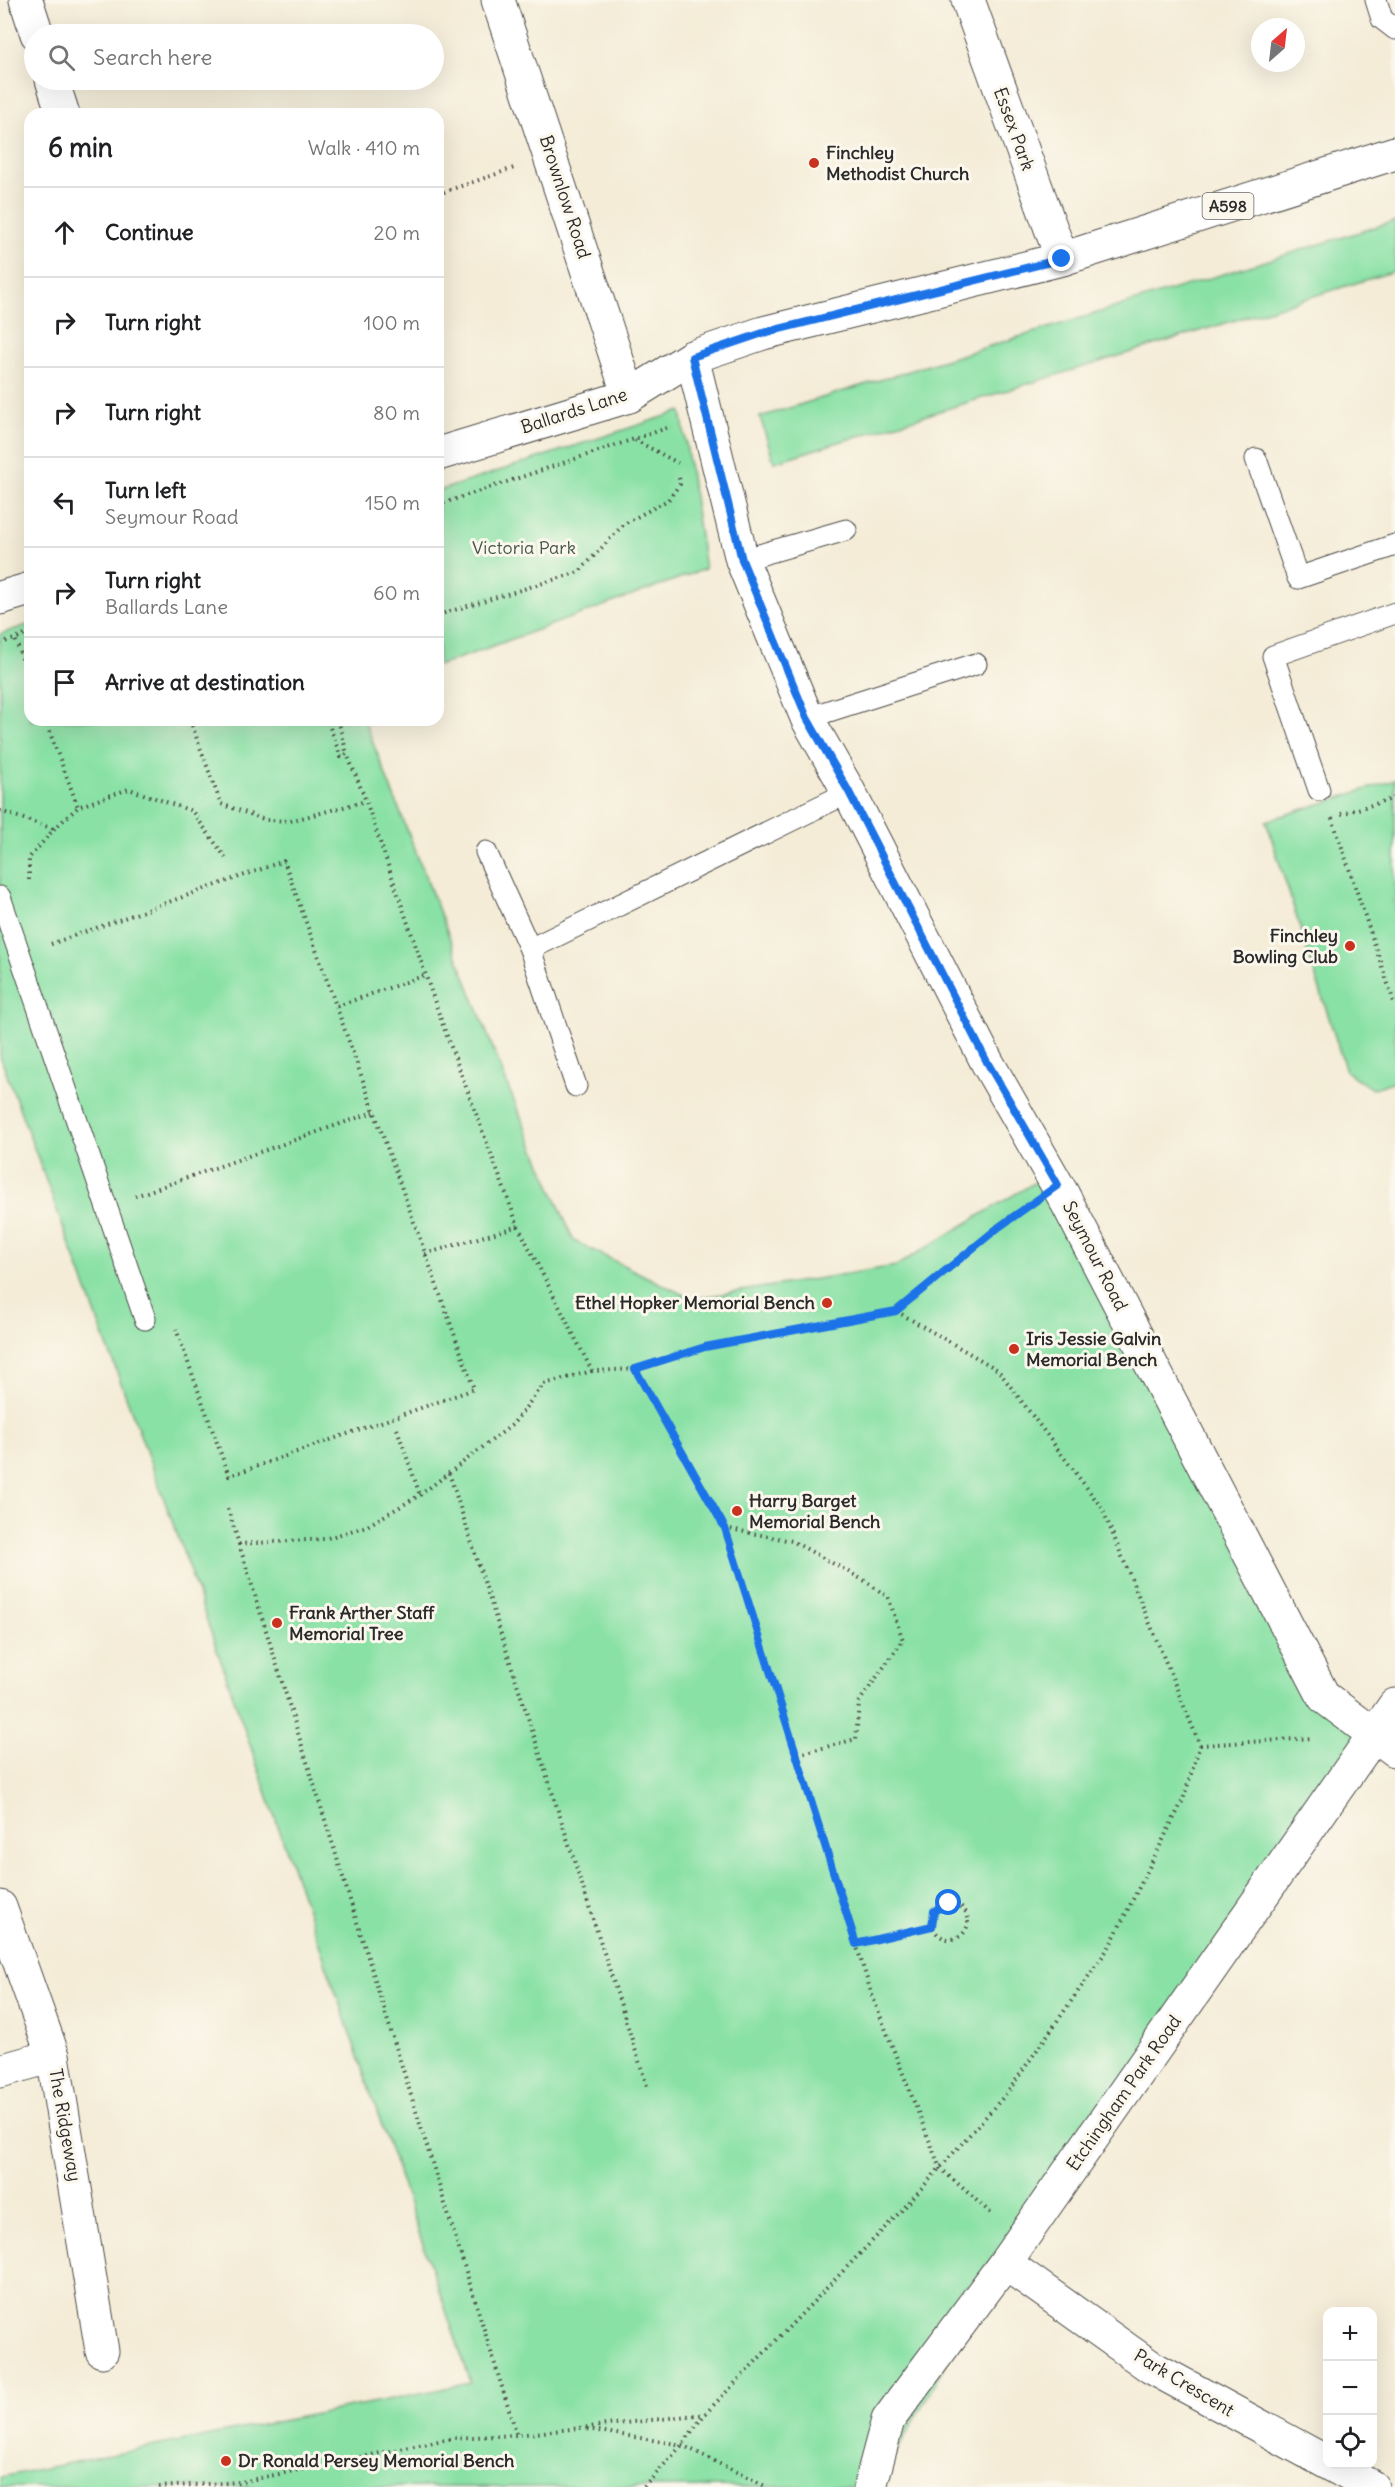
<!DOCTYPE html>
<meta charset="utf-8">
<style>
:root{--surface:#fff;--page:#f2f2f2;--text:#202124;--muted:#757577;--line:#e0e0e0}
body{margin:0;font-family:Delius,sans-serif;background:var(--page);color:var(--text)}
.controls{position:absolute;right:18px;bottom:18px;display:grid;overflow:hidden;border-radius:12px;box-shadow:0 6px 24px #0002}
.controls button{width:54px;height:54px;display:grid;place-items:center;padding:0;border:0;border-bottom:2px solid var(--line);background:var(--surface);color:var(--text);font:30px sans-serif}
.compass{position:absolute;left:1251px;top:18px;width:54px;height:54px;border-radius:50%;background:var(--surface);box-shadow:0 6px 24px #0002;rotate:28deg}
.stop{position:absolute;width:18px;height:18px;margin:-14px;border:4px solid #1a73e8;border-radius:50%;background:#fff}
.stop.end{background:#1a73e8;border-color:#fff;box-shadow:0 2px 6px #0008}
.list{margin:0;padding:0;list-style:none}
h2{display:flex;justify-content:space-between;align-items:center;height:78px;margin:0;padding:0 24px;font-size:26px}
h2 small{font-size:20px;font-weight:400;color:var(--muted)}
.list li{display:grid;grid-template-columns:39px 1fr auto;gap:18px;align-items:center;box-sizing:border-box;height:90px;padding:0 24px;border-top:2px solid var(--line)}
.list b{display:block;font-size:22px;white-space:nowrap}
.list p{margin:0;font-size:20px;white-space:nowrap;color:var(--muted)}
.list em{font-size:20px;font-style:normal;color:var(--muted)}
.icon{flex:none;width:33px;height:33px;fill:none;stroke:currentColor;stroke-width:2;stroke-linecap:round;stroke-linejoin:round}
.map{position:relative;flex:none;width:1395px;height:2487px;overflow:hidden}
.search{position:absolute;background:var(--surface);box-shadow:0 6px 24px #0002;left:24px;top:24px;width:420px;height:66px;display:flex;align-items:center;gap:15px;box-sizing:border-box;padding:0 21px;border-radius:33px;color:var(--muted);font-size:22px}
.panel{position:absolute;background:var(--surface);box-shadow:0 6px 24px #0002;left:24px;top:108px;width:420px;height:618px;border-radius:18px}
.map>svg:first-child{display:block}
.green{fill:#89e1a5;stroke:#5a8668;stroke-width:1.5}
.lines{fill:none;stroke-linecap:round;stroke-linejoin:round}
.service-casing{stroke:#494845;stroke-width:23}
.minor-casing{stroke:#494845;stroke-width:35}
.primary-casing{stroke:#494845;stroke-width:35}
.path{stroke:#494845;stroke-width:4;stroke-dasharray:1.5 4.5;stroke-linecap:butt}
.service{stroke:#fff;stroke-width:21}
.minor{stroke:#fff;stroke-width:33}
.primary{stroke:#fff;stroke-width:33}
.route{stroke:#1a73e8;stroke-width:8}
.poi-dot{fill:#c8321e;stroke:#fbf7ec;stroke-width:2}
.labels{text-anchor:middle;stroke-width:6;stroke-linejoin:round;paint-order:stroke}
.shield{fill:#fbf7ec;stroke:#696865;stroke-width:1.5}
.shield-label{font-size:16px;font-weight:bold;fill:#2b2b2b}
.street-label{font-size:18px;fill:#2b2b2b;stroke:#fbf7ec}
.poi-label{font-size:18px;font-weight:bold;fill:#2b2b2b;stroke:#fbf7ec;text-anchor:start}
.park-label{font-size:18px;fill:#42584a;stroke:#fbf7ec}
</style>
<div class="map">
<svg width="1395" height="2487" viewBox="0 0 1395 2487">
<rect width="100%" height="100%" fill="#fbf7ec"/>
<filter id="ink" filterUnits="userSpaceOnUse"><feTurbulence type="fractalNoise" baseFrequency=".0167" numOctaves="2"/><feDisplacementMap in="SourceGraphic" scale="12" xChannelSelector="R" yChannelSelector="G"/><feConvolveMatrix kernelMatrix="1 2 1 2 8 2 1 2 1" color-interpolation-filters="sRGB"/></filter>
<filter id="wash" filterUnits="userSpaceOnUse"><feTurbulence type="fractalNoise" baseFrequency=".008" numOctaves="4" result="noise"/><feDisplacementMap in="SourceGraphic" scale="24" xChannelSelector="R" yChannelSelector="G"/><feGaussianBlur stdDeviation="1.35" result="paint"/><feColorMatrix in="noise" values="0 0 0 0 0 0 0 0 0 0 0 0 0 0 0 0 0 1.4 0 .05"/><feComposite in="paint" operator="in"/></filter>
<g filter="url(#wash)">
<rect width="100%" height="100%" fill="#f4ecd7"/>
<g class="green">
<path d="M 1395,221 L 1395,271 L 774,462 L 760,417 Z"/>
<path d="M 681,411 L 705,569 L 438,666 L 438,491 Z"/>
<path d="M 30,624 L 30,720 L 364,720 L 509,1089 L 574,1241 L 692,1299 L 896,1266 L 1052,1172 L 1326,1701 L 1370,1734 L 1008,2255 L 876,2487 L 0,2487 L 0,2477 L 471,2383 L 178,1537 L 0,1056 L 0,634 Z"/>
<path d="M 1395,780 L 1395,1081 L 1372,1089 L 1346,1071 L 1266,821 Z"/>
</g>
</g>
<g filter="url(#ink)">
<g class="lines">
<defs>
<g id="service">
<path d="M 1376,0 L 1382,19 L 1395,29"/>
<path d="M 1256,459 L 1298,578 L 1395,545"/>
<path d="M 742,560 L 846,530"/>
<path d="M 807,718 L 976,664"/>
<path d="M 1319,790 L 1273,656 L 1395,613"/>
<path d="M 486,852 L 530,949"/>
<path d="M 0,897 L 145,1319"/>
<path d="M 576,1086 L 530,949 L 849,792"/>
</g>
<g id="minor">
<path d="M 26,0 L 37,34"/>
<path d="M 498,0 L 629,396"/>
<path d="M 968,0 L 1062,259"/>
<path d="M 52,80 L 63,114"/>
<path d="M 692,357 L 742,560 L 807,718 L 849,792 L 987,1062 L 1063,1195 L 1324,1697 L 1395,1750"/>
<path d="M 0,1907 L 53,2056 L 102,2351"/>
<path d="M 0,2071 L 53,2056"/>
<path d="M 1005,2263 L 1151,2367 L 1372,2487"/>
<path d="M 870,2487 L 888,2420 L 1005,2263 L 1395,1705"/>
</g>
<g id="primary">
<path d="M 438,454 L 629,396 L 692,357 L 763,333 L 1062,259 L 1395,153"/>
<path d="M 0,598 L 30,589"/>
</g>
</defs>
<use href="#service" class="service-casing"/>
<use href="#minor" class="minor-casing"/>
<use href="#primary" class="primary-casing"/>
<g class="path">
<path d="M 306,111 L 307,114"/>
<path d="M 438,194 L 514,168"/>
<path d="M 635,440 L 678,463"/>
<path d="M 438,505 L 670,427"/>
<path d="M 438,615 L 579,572 L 624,524 L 668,500 L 680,484 L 679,477"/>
<path d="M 30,633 L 15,639 L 30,680"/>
<path d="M 0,643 L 15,639"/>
<path d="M 45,720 L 78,807"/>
<path d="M 190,720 L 221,804 L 266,820 L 290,821 L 366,801"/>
<path d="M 338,720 L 347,754"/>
<path d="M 0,811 L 54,829"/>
<path d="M 1341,814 L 1395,798"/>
<path d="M 1332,818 L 1395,1005"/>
<path d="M 29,880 L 29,858 L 54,829 L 78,807 L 129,789 L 192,811 L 228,861"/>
<path d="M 51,944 L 284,861 L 474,1389 L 229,1476 L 176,1329"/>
<path d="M 337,1006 L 426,975"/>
<path d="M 135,1196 L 374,1112"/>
<path d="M 425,1254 L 518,1226"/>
<path d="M 896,1311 L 999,1226 L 1027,1207"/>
<path d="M 635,1369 L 725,1528 L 872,1995 L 940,2168 L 993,2215"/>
<path d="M 397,1429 L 420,1495"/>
<path d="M 449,1473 L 648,2089"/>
<path d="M 228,1509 L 239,1544 L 324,1539 L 367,1526 L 420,1495 L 512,1425 L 544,1384 L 592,1371"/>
<path d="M 725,1528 L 792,1541 L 865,1581 L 888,1597 L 903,1640 L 859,1702 L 856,1739 L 796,1755"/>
<path d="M 239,1544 L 517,2435"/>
<path d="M 1200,1745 L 1313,1738"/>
<circle cx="950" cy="1921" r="18"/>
<path d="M 856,1944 L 932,1926"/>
<path d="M 587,2429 L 682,2445 L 767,2487"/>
<path d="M 159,2487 L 241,2482 L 453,2438 L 517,2435 L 705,2414 L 904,2208 L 1007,2093 L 1109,1947 L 1183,1800 L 1200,1745 L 1102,1508 L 998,1370 L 896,1311 L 705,1347 L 635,1369 L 592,1371 L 518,1226 L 441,1020 L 366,801 L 347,754 L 341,757 L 327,720"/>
<path d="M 644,2487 L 682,2445 L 704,2415"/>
</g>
<use href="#service" class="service"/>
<use href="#minor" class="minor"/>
<use href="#primary" class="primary"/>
</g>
</g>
<g class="lines" filter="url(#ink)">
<path class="route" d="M 949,1903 L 934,1911 L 932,1926 L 856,1944 L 725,1528 L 635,1369 L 705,1347 L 896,1311 L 999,1227 L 1058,1185 L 987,1062 L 849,792 L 807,718 L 742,560 L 692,357 L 763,333 L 1062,259"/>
</g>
<g class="poi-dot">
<circle cx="814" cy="163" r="6"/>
<circle cx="1350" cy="946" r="6"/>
<circle cx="827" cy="1303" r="6"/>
<circle cx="1014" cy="1349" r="6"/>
<circle cx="737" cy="1511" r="6"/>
<circle cx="277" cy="1623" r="6"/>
<circle cx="226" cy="2461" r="6"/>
</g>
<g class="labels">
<rect class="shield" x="1202.5" y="193" width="51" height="26" rx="4.5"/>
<g class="shield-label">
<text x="1228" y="212">A598</text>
</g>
<g class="street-label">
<text transform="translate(1014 129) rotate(70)" y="6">Essex Park</text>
<text transform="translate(565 197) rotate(72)" y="6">Brownlow Road</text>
<text transform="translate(574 411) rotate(-18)" y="6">Ballards Lane</text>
<text transform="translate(1095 1256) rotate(63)" y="6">Seymour Road</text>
<text transform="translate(1124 2093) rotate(-55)" y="6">Etchingham Park Road</text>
<text transform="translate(65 2125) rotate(80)" y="6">The Ridgeway</text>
<text transform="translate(1184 2383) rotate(31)" y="6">Park Crescent</text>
</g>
<g class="poi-label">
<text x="826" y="159">Finchley<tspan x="826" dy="21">Methodist Church</tspan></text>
<text x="1338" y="942" text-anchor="end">Finchley<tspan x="1338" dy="21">Bowling Club</tspan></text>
<text x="815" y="1309" text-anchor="end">Ethel Hopker Memorial Bench</text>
<text x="1026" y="1345">Iris Jessie Galvin<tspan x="1026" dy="21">Memorial Bench</tspan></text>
<text x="749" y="1507">Harry Barget<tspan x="749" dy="21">Memorial Bench</tspan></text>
<text x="289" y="1619">Frank Arther Staff<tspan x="289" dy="21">Memorial Tree</tspan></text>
<text x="238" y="2467">Dr Ronald Persey Memorial Bench</text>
</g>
<g class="park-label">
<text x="524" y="554">Victoria Park</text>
</g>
</g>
</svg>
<div class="controls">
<button>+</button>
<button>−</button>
<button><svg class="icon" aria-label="locate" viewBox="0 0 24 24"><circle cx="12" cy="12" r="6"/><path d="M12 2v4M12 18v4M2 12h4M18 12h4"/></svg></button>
</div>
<svg class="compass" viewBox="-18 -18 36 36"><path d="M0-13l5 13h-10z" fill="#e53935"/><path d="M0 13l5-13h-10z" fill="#757577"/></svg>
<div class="stop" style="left:949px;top:1903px"></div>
<div class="stop end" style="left:1062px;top:259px"></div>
<div class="search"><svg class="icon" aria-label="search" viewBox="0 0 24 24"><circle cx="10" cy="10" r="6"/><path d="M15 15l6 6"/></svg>Search here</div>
<section class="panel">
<h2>6 min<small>Walk · 410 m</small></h2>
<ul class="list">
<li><svg class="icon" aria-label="ahead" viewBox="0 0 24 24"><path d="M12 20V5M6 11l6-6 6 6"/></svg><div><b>Continue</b></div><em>20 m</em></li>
<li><svg class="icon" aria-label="right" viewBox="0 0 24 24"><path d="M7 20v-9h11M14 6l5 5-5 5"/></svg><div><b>Turn right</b></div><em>100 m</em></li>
<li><svg class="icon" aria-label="right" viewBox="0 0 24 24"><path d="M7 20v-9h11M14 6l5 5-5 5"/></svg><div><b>Turn right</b></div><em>80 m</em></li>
<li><svg class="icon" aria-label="left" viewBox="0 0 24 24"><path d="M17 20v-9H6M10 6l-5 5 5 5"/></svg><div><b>Turn left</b><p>Seymour Road</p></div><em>150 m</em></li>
<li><svg class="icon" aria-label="right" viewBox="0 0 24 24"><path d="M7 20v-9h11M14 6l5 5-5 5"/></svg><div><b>Turn right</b><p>Ballards Lane</p></div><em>60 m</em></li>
<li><svg class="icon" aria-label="arrive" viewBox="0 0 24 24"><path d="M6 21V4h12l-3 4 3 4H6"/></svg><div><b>Arrive at destination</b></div></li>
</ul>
</section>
</div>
